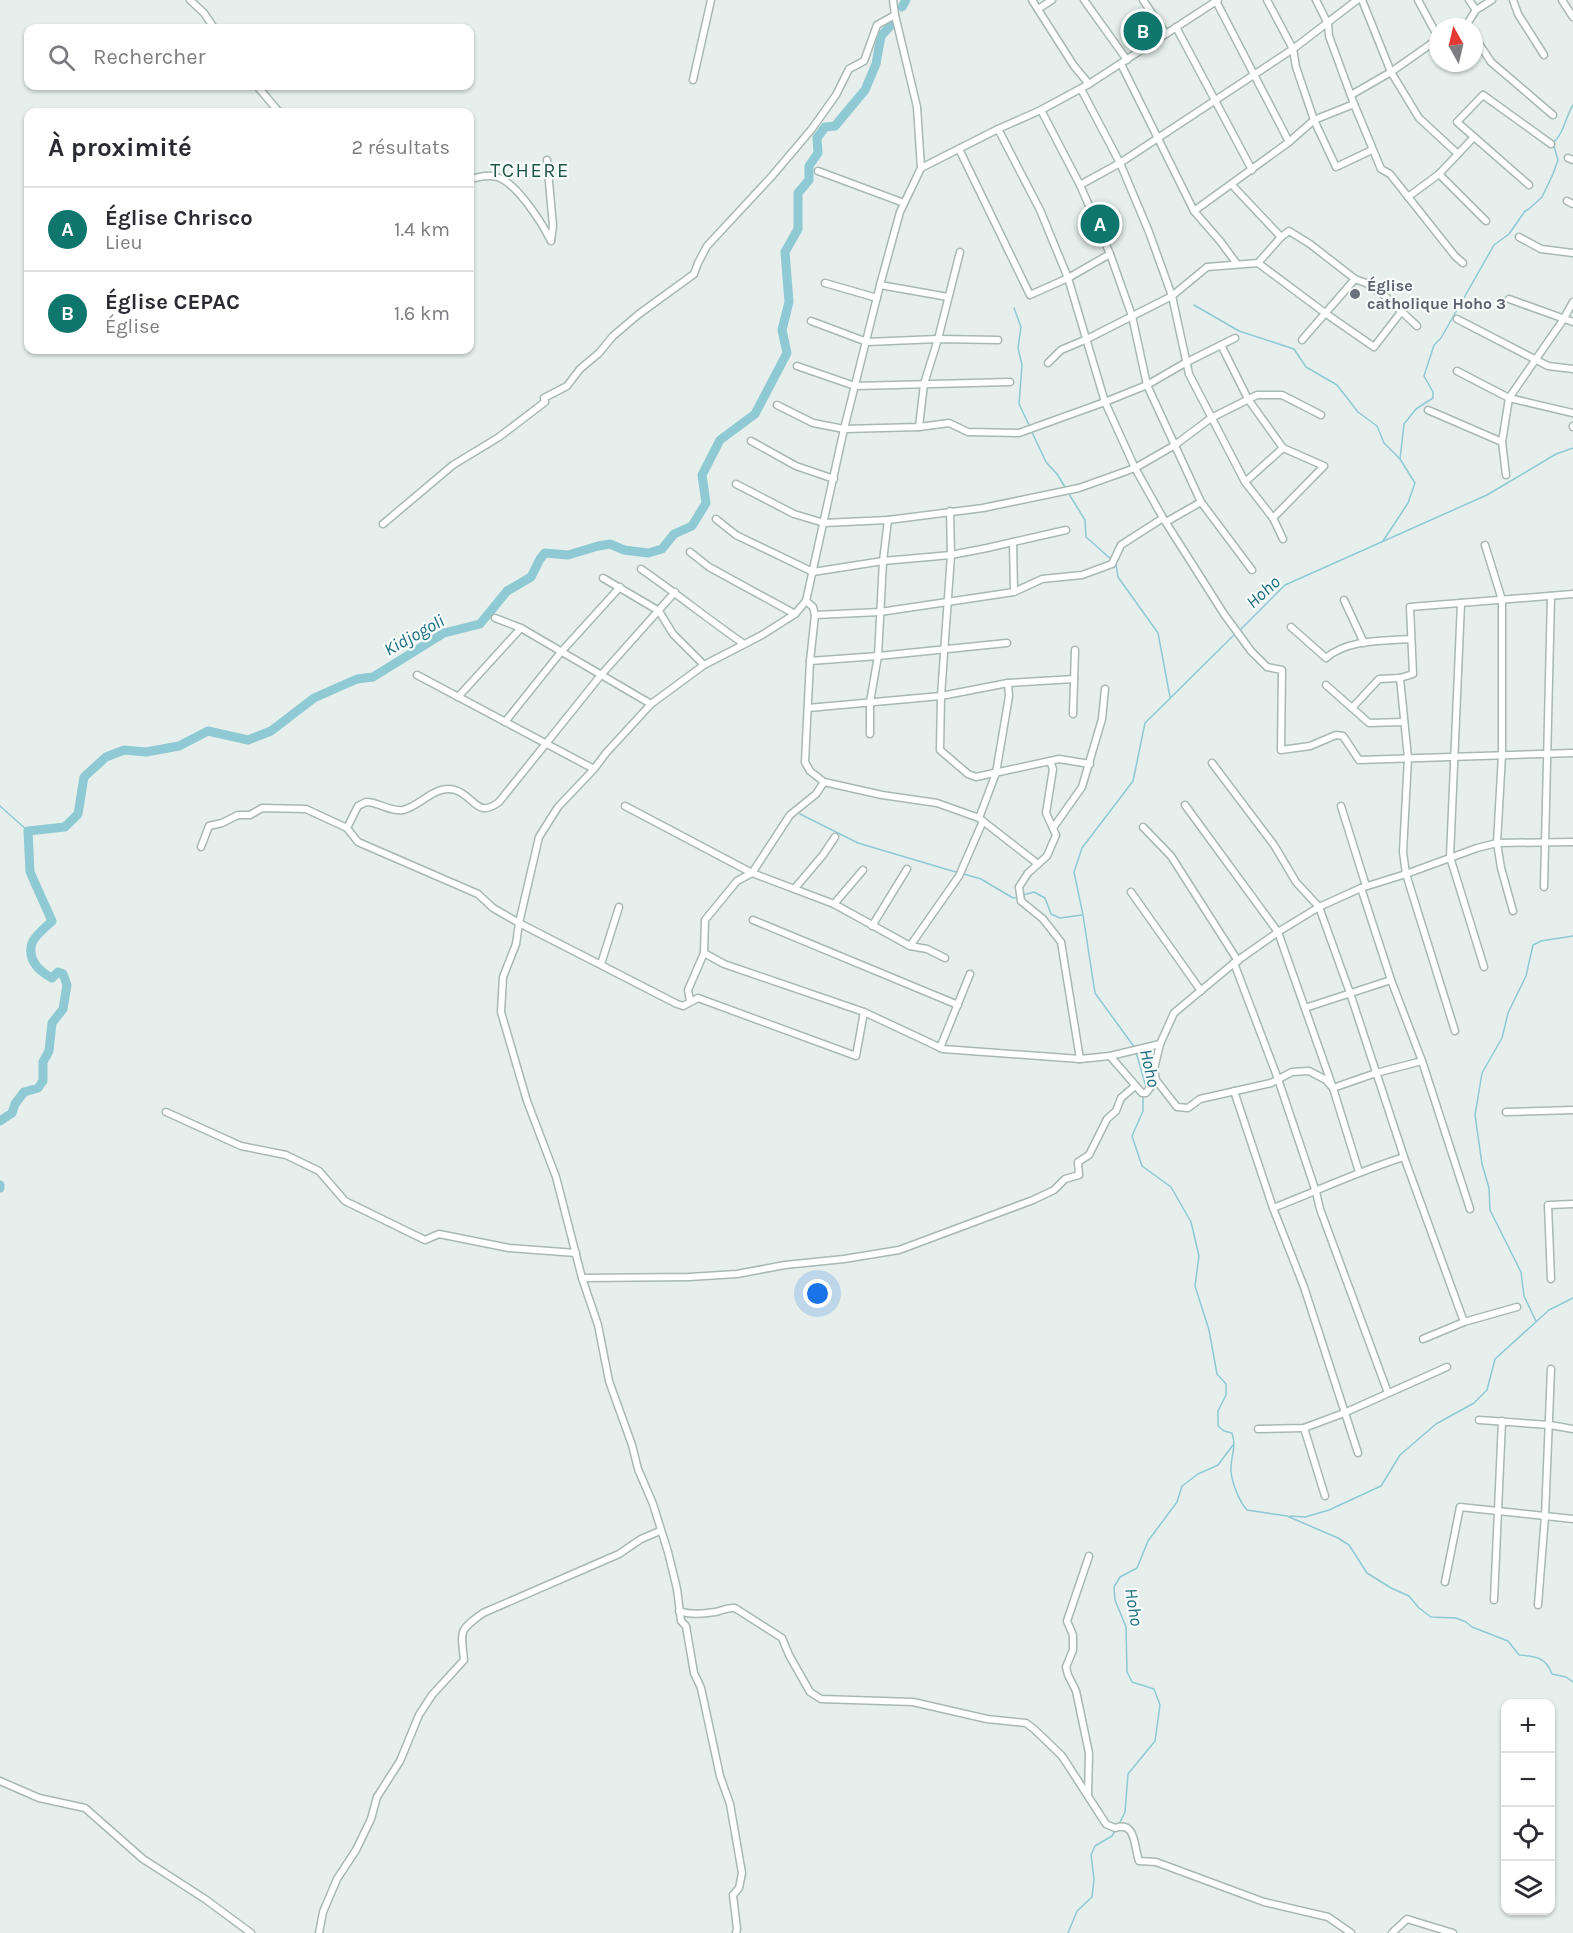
<!DOCTYPE html>
<html lang="fr">
<meta charset="utf-8">
<style>
:root{--surface:#fff;--page:#f2f2f3;--text:#2b2b33;--muted:#7c7c81;--line:#e1e1e2;--accent:#0f766e}
body{margin:0;font-family:Karla,sans-serif;background:var(--page);color:var(--text)}
.controls{position:absolute;right:18px;bottom:18px;display:grid;overflow:hidden;border-radius:12px;box-shadow:0 2px 4px #0004}
.controls button{width:54px;height:54px;display:grid;place-items:center;padding:0;border:0;border-bottom:2px solid var(--line);background:var(--surface);color:var(--text);font:30px sans-serif}
.compass{position:absolute;left:1429px;top:18px;width:54px;height:54px;border-radius:50%;background:var(--surface);box-shadow:0 2px 4px #0004;rotate:352deg}
.you{position:absolute;left:818px;top:1294px;width:21px;height:21px;margin:-15px;border:4px solid #fff;border-radius:50%;background:#1a73e8;box-shadow:0 0 0 9px #1a73e833}
.badge{display:grid;place-items:center;width:39px;height:39px;border-radius:50%;background:var(--accent);color:#fff;font-size:20px;font-weight:700}
.pin{position:absolute;translate:-50% -50%;border:3px solid #fff;box-shadow:0 2px 6px #0006}
.list{margin:0;padding:0;list-style:none}
h2{display:flex;justify-content:space-between;align-items:center;height:78px;margin:0;padding:0 24px;font-size:26px}
h2 small{font-size:20px;font-weight:400;color:var(--muted)}
.list li{display:grid;grid-template-columns:39px 1fr auto;gap:18px;align-items:center;box-sizing:border-box;height:84px;padding:0 24px;border-top:2px solid var(--line)}
.list b{display:block;font-size:22px;white-space:nowrap}
.list p{margin:0;font-size:20px;white-space:nowrap;color:var(--muted)}
.list em{font-size:20px;font-style:normal;color:var(--muted)}
.icon{flex:none;width:33px;height:33px;fill:none;stroke:currentColor;stroke-width:2;stroke-linecap:round;stroke-linejoin:round}
.map{position:relative;flex:none;width:1573px;height:1933px;overflow:hidden}
.search{position:absolute;background:var(--surface);box-shadow:0 2px 4px #0004;left:24px;top:24px;width:450px;height:66px;display:flex;align-items:center;gap:15px;box-sizing:border-box;padding:0 21px;border-radius:12px;color:var(--muted);font-size:22px}
.panel{position:absolute;background:var(--surface);box-shadow:0 2px 4px #0004;left:24px;top:108px;width:450px;height:246px;border-radius:12px}
.map>svg:first-child{display:block}
.lines{fill:none;stroke-linecap:round;stroke-linejoin:round}
.stream{stroke:#8ec9d4;stroke-width:1.5}
.river{stroke:#8ec9d4;stroke-width:9}
.minor-casing{stroke:#a8b8b2;stroke-width:9}
.minor{stroke:#fff;stroke-width:6}
.worship-dot{fill:#6b7280;stroke:#f7fbf9;stroke-width:2}
.labels{text-anchor:middle;stroke-width:4.5;stroke-linejoin:round;paint-order:stroke}
.worship-label{font-size:16px;font-weight:bold;fill:#5b616d;stroke:#f7fbf9;text-anchor:start}
.water-label{font-size:18px;font-style:italic;fill:#1c6f80;stroke:#f7fbf9}
.quarter-label{font-size:20px;letter-spacing:1.5px;fill:#1f5548;stroke:#f7fbf9}
</style>
<div class="map">
<svg width="1573" height="1933" viewBox="0 0 1573 1933">
<rect width="100%" height="100%" fill="#e6efeb"/>
<g class="lines">
<g class="stream">
<path d="M 1194,305 L 1239,331 L 1294,349 L 1306,367 L 1337,385 L 1358,412 L 1377,426 L 1384,443 L 1400,459 L 1415,483 L 1408,503 L 1383,541"/>
<path d="M 1014,308 L 1021,327 L 1018,348 L 1022,365 L 1019,404 L 1029,425"/>
<path d="M 1031,430 L 1046,462 L 1057,474 L 1065,487"/>
<path d="M 1400,459 L 1404,424 L 1416,409 L 1433,398 L 1433,392 L 1424,376 L 1434,345 L 1441,338 L 1494,245 L 1509,234 L 1525,211 L 1529,209 L 1542,197 L 1553,174 L 1558,160 L 1553,143 C 1564,133 1565,118 1573,105"/>
<path d="M 1069,494 L 1085,520 L 1086,537 L 1112,560"/>
<path d="M 1116,564 L 1118,577 L 1158,633 L 1170,697"/>
<path d="M 1240,630 L 1285,585 L 1487,495 L 1556,454 L 1573,448"/>
<path d="M 0,806 L 28,831"/>
<path d="M 800,814 L 858,843 L 959,873"/>
<path d="M 964,874 L 981,879 L 1013,898 L 1019,897"/>
<path d="M 1023,895 L 1034,892 L 1045,898 L 1051,914 L 1060,918 L 1082,915"/>
<path d="M 1135,1048 L 1095,993 L 1083,915 L 1074,872 L 1082,848 L 1133,781 L 1145,723 L 1236,633"/>
<path d="M 1136,1052 L 1146,1087 L 1144,1091"/>
<path d="M 1143,1096 L 1143,1111 L 1132,1136 L 1142,1166 L 1171,1187 L 1191,1222 L 1199,1256 L 1195,1286 L 1209,1330 L 1217,1374 L 1226,1384 L 1226,1395 L 1218,1411 L 1218,1426 L 1224,1431 L 1232,1433 C 1237,1448 1230,1458 1231,1471 C 1232,1483 1239,1501 1247,1510 L 1287,1516 L 1338,1538 L 1349,1545 L 1367,1573 L 1391,1588 L 1409,1596 L 1419,1608 L 1431,1617 L 1456,1618 L 1466,1622 L 1472,1627 L 1508,1641 L 1519,1655 C 1535,1656 1546,1657 1552,1674 L 1566,1677 L 1573,1682"/>
<path d="M 1536,1321 L 1524,1296 L 1521,1272 L 1490,1210 L 1489,1188 L 1482,1164 L 1475,1115 L 1482,1073 L 1502,1038 L 1508,1013 L 1526,976 L 1533,945 L 1541,941 L 1573,936"/>
<path d="M 1290,1516 L 1305,1517 L 1329,1510 L 1381,1486 L 1400,1455 L 1436,1424 L 1474,1403 L 1487,1390 L 1495,1359 L 1549,1310 L 1573,1298"/>
<path d="M 1119,1824 L 1125,1812 L 1128,1774 L 1155,1741 L 1160,1705 L 1154,1689 L 1132,1682 L 1127,1672 L 1126,1627 L 1115,1600 L 1114,1587 L 1120,1577 L 1137,1568 L 1148,1541 L 1177,1502 L 1182,1486 L 1198,1474 L 1218,1465 L 1233,1445"/>
<path d="M 1068,1933 L 1077,1911 L 1092,1897 L 1094,1879 L 1091,1855 L 1095,1846 L 1112,1836 L 1115,1831"/>
</g>
<g class="river">
<path d="M 902,7 L 906,0"/>
<path d="M 0,1121 L 12,1113 L 15,1104 L 24,1092 L 38,1088 L 43,1081 L 43,1062 L 49,1051 L 52,1023 L 63,1009 L 67,985 L 63,974 L 58,972 L 52,978 C 39,971 27,960 32,943 C 35,935 46,927 52,921 L 30,872 L 28,831 L 65,827 L 78,814 L 84,777 L 106,757 L 124,750 L 146,752 L 179,746 L 208,731 L 248,740 L 271,731 L 314,698 L 357,679 L 373,677 L 444,633 L 480,624 L 507,591 L 531,577 L 540,559 L 545,553 L 568,555 L 598,546 L 610,544 L 624,550 L 648,553 L 662,549 L 674,534 L 692,526 L 706,503 L 702,475 L 720,440 L 755,414 L 787,353 L 782,330 L 789,302 L 785,252 L 798,229 L 798,193 L 809,180 L 809,166 L 818,153 L 817,138 L 825,127 L 835,126 L 865,90 L 876,64 L 881,36 L 893,23"/>
<path d="M 0,1185 L 0,1188"/>
</g>
<defs>
<g id="minor">
<path d="M 190,0 L 204,13 L 214,28"/>
<path d="M 1032,0 L 1074,66 L 1089,84"/>
<path d="M 1084,0 L 1127,60"/>
<path d="M 1143,0 L 1166,34"/>
<path d="M 1267,0 L 1293,49 L 1296,67 L 1314,120 L 1336,167 L 1372,150"/>
<path d="M 1316,0 L 1328,24 L 1329,36 L 1354,104 L 1381,169 L 1390,174 L 1455,256 L 1463,263"/>
<path d="M 1362,0 L 1391,72 L 1419,118 L 1458,154"/>
<path d="M 1418,0 L 1438,37"/>
<path d="M 1469,0 L 1476,10"/>
<path d="M 1513,0 L 1518,14 L 1544,55"/>
<path d="M 1562,0 L 1573,17"/>
<path d="M 1216,1 L 1289,142"/>
<path d="M 1038,9 L 1052,0"/>
<path d="M 1176,27 L 1252,170"/>
<path d="M 1468,27 L 1467,24 L 1476,10 L 1492,0"/>
<path d="M 1474,36 L 1491,62 L 1553,115"/>
<path d="M 1121,64 L 1194,211 L 1220,241 L 1237,264"/>
<path d="M 693,80 L 711,0"/>
<path d="M 257,86 L 279,112"/>
<path d="M 1081,89 L 1120,163 L 1149,232 L 1172,296 L 1189,374 L 1245,482 L 1273,518 L 1283,539"/>
<path d="M 1351,95 L 1391,72 L 1438,39"/>
<path d="M 1041,110 L 1080,185 L 1110,254 L 1132,316 L 1147,385 L 1201,502 L 1252,570"/>
<path d="M 998,129 L 1040,210 L 1068,278 L 1105,402 L 1135,468 L 1163,518 L 1224,614 L 1251,651 L 1267,667 L 1282,670 L 1281,750 L 1310,746 L 1336,735 L 1343,736 L 1359,760 L 1573,753"/>
<path d="M 959,149 L 1030,295 L 1068,278 L 1110,254"/>
<path d="M 1568,158 L 1573,160"/>
<path d="M 547,160 L 553,226 L 551,240"/>
<path d="M 921,168 L 998,129 L 1041,110 L 1089,84 L 1218,0"/>
<path d="M 818,171 L 904,203"/>
<path d="M 1439,174 L 1486,221"/>
<path d="M 470,179 C 479,177 488,174 497,177 C 517,183 542,223 551,241"/>
<path d="M 1080,185 L 1120,163 L 1293,49 L 1357,0"/>
<path d="M 1232,185 L 1281,237"/>
<path d="M 1529,185 L 1457,122 L 1483,95 L 1551,144"/>
<path d="M 1408,197 L 1439,174 L 1474,137"/>
<path d="M 1567,201 L 1573,204"/>
<path d="M 1194,211 L 1289,142 L 1314,120 L 1354,104"/>
<path d="M 1519,237 L 1541,249 L 1573,253"/>
<path d="M 1258,263 L 1325,313 L 1374,347 L 1401,312"/>
<path d="M 825,283 L 877,298"/>
<path d="M 880,285 L 948,297"/>
<path d="M 1509,299 L 1573,322"/>
<path d="M 1457,319 L 1548,366 L 1573,369"/>
<path d="M 811,321 L 867,342 L 938,339 L 998,340"/>
<path d="M 1302,340 L 1355,279"/>
<path d="M 1221,345 L 1248,399 L 1283,448 L 1324,466 L 1273,518"/>
<path d="M 1048,363 L 1061,350 L 1087,339 L 1172,296 L 1207,267 L 1258,263 L 1281,237 L 1289,231 L 1310,244 L 1355,279 L 1366,283 L 1385,296 L 1417,326"/>
<path d="M 797,366 L 855,386 L 1010,382"/>
<path d="M 1457,371 L 1509,398 L 1573,413"/>
<path d="M 777,405 L 813,423 L 844,429 L 919,427 L 949,423 L 968,432 L 1019,433 L 1105,402 L 1147,385 L 1185,363 L 1235,338"/>
<path d="M 1428,410 L 1502,442"/>
<path d="M 919,427 L 924,384 L 938,339 L 960,252"/>
<path d="M 1573,427 L 1573,426"/>
<path d="M 751,441 L 796,466 L 834,479"/>
<path d="M 1506,475 L 1502,442 L 1509,398 L 1563,320 L 1573,302"/>
<path d="M 1245,482 L 1283,448"/>
<path d="M 736,484 L 794,514 L 824,523 L 888,520 L 983,508 L 1079,488 L 1135,468 L 1175,445 L 1211,418 L 1257,395 L 1282,395 L 1321,415"/>
<path d="M 950,511 L 951,555 L 941,696 L 940,750 L 968,774 L 976,777 L 1050,761 L 1053,769 L 1046,813 L 1056,835 L 1047,856 L 1028,873 L 1019,887 L 1021,901 L 1043,919 L 1061,942 L 1080,1059"/>
<path d="M 716,519 L 736,535 L 813,572 L 883,561 L 951,555 L 987,548 L 1066,530"/>
<path d="M 1166,522 L 1201,502"/>
<path d="M 383,524 L 453,465 L 499,437 L 545,402 L 544,398 L 567,386 L 580,369 L 599,353 L 613,336 L 639,314 L 694,274 L 698,263 L 707,246 L 772,176 L 811,130 L 836,95 L 849,69 L 864,61 L 877,25 L 895,15"/>
<path d="M 1013,542 L 1014,592"/>
<path d="M 1485,545 L 1502,600 L 1502,755 L 1497,843 L 1501,868 L 1513,911"/>
<path d="M 690,552 L 709,567 L 795,614"/>
<path d="M 641,569 C 676,593 709,620 744,644"/>
<path d="M 603,578 L 659,611 L 673,634 L 704,665"/>
<path d="M 1344,600 L 1364,643"/>
<path d="M 806,601 L 813,607 L 815,615 L 810,661 L 805,762 L 810,771 L 824,782 L 882,795 L 937,803 L 979,818 L 1038,864"/>
<path d="M 1461,603 L 1450,857 L 1484,967"/>
<path d="M 815,615 L 880,612 L 1014,592 L 1042,579 L 1082,575 L 1112,564 L 1121,545 L 1163,518"/>
<path d="M 495,618 L 521,628 L 651,704"/>
<path d="M 1291,627 L 1326,658 C 1348,639 1384,641 1411,639"/>
<path d="M 810,661 L 878,656 L 1007,643"/>
<path d="M 417,675 L 594,769"/>
<path d="M 1400,678 L 1408,758 L 1403,852 L 1406,874 L 1455,1031"/>
<path d="M 1326,685 L 1369,723 L 1404,722"/>
<path d="M 458,697 L 521,628"/>
<path d="M 808,708 L 941,696 L 1008,683 L 1074,679"/>
<path d="M 1352,708 L 1379,679 L 1400,678 L 1413,674 L 1410,607 L 1573,594"/>
<path d="M 1073,714 L 1075,650"/>
<path d="M 505,722 L 561,652 L 620,587"/>
<path d="M 870,734 L 870,702 L 878,656 L 883,561 L 888,520"/>
<path d="M 1050,761 L 1059,759 L 1090,764"/>
<path d="M 1212,763 L 1274,845 L 1296,882 L 1319,907 L 1350,993 L 1404,1157 L 1464,1322"/>
<path d="M 1185,805 L 1278,932 L 1333,1088 L 1376,1073 L 1422,1061"/>
<path d="M 625,806 L 752,873 L 834,904 L 910,946 L 927,949 L 945,958"/>
<path d="M 1341,806 L 1366,886"/>
<path d="M 979,818 L 996,773 L 1009,696 L 1008,683"/>
<path d="M 1143,827 L 1171,856 L 1238,961"/>
<path d="M 347,828 L 358,806 L 366,802 C 379,802 390,812 403,810 C 421,806 435,784 455,790 C 475,796 476,819 499,802 L 601,675 L 675,592"/>
<path d="M 1053,828 L 1082,787 L 1102,719 L 1105,689"/>
<path d="M 201,847 L 209,826 L 222,823 L 238,815 L 250,815 L 262,808 L 306,809 L 347,828 L 358,842 L 478,894 L 493,908 L 519,923 L 677,1004 L 683,1006 L 698,998 L 856,1056 L 864,1012"/>
<path d="M 1544,887 L 1551,596"/>
<path d="M 795,888 L 823,855 L 835,837"/>
<path d="M 1361,888 L 1391,980 L 1422,1061 L 1470,1209"/>
<path d="M 1131,892 L 1201,991"/>
<path d="M 834,904 L 863,870"/>
<path d="M 753,920 L 958,1005"/>
<path d="M 872,926 L 907,869"/>
<path d="M 910,946 L 959,876 L 983,821"/>
<path d="M 704,953 L 724,964 L 864,1012 L 943,1049 L 1080,1059 L 1110,1056 L 1160,1044"/>
<path d="M 1234,963 L 1278,1079 L 1316,1192 L 1320,1209 L 1388,1393"/>
<path d="M 601,964 L 619,907"/>
<path d="M 690,1001 L 688,990 L 704,953 L 705,920 L 737,881 L 752,873 L 790,815 L 816,794 L 824,782"/>
<path d="M 1305,1008 L 1391,980"/>
<path d="M 940,1048 L 970,974"/>
<path d="M 1110,1056 L 1142,1093 L 1146,1093 L 1156,1080 L 1154,1069 L 1160,1044 L 1174,1013 L 1234,963 L 1278,932 L 1319,907 L 1361,888 L 1406,874 L 1477,848 L 1497,843 L 1573,842"/>
<path d="M 1156,1080 L 1177,1107 L 1188,1108 L 1200,1099 L 1271,1083 L 1292,1072 L 1309,1071 L 1326,1080 L 1333,1088 L 1359,1172"/>
<path d="M 1234,1091 L 1273,1208 L 1304,1287 L 1358,1453"/>
<path d="M 166,1112 L 241,1146 L 286,1155 L 319,1171 L 345,1201 L 425,1240 L 439,1234 L 509,1248 L 576,1253"/>
<path d="M 1506,1112 L 1573,1110"/>
<path d="M 1273,1208 C 1317,1191 1359,1171 1404,1157"/>
<path d="M 582,1278 L 689,1277 L 737,1274 L 785,1265 L 844,1259 L 899,1250 L 1033,1200 L 1054,1190 L 1065,1179 L 1079,1175 L 1078,1162 L 1089,1155 L 1107,1119 L 1116,1111 L 1121,1098 L 1135,1086"/>
<path d="M 1551,1279 L 1548,1205 L 1573,1204"/>
<path d="M 1423,1339 L 1464,1322 L 1517,1307"/>
<path d="M 1479,1420 L 1550,1425 L 1573,1429"/>
<path d="M 1304,1428 L 1325,1496"/>
<path d="M 1258,1429 L 1304,1428 L 1344,1413 L 1447,1367"/>
<path d="M 1445,1582 L 1460,1507 L 1573,1519"/>
<path d="M 1494,1600 L 1502,1421"/>
<path d="M 1538,1605 L 1545,1516 L 1551,1369"/>
<path d="M 679,1611 C 690,1615 703,1614 715,1612 C 722,1611 727,1607 735,1608 L 782,1638 L 789,1655 L 810,1692 L 821,1699 L 913,1702 L 987,1719 L 1026,1723 L 1034,1729 L 1062,1756 L 1106,1824 L 1115,1828 C 1136,1820 1134,1847 1139,1861 L 1156,1862 L 1264,1902 L 1328,1917 L 1351,1933"/>
<path d="M 0,1781 L 39,1798 L 85,1808 L 143,1859 L 205,1899 L 251,1933"/>
<path d="M 1088,1795 L 1089,1753 L 1076,1691 L 1068,1675 L 1066,1667 L 1073,1650 L 1073,1635 L 1067,1621 L 1089,1556"/>
<path d="M 319,1933 L 323,1912 L 337,1879 L 356,1850 L 371,1819 L 377,1797 L 400,1761 L 419,1715 L 432,1695 L 464,1660 C 461,1630 458,1631 483,1613 L 619,1554 L 641,1539 L 660,1531"/>
<path d="M 736,1933 L 737,1929 L 733,1895 L 739,1888 L 742,1873 L 730,1804 L 720,1776 L 701,1688 L 694,1673 L 686,1626 L 681,1621 L 677,1589 L 668,1552 L 653,1504 L 638,1469 L 632,1445 L 609,1381 L 598,1325 L 582,1278 L 556,1177 L 527,1101 L 501,1012 L 503,977 L 516,944 L 519,923 L 539,837 L 558,807 L 594,769 L 606,753 L 651,704 L 704,665 L 762,635 L 795,614 L 806,601 L 844,429 L 880,285 L 900,212 L 921,168 L 917,107 L 895,15 L 893,0"/>
<path d="M 1392,1933 L 1407,1919 L 1453,1933"/>
</g>
</defs>
<use href="#minor" class="minor-casing"/>
<use href="#minor" class="minor"/>
</g>
<circle class="worship-dot" cx="1355" cy="294" r="6"/>
<g class="labels">
<g class="worship-label">
<text x="1367" y="291">Église<tspan x="1367" dy="18">catholique Hoho 3</tspan></text>
</g>
<g class="water-label">
<text transform="translate(1263 592) rotate(-42)" y="6">Hoho</text>
<text transform="translate(414 635) rotate(-29)" y="6">Kidjogoli</text>
<text transform="translate(1150 1068) rotate(77)" y="6">Hoho</text>
<text transform="translate(1134 1607) rotate(81)" y="6">Hoho</text>
</g>
<g class="quarter-label">
<text x="530" y="177">TCHERE</text>
</g>
</g>
</svg>
<div class="controls">
<button>+</button>
<button>−</button>
<button><svg class="icon" aria-label="locate" viewBox="0 0 24 24"><circle cx="12" cy="12" r="6"/><path d="M12 2v4M12 18v4M2 12h4M18 12h4"/></svg></button>
<button><svg class="icon" aria-label="layers" viewBox="0 0 24 24"><path d="M12 4l9 5-9 5-9-5zM3 14l9 5 9-5"/></svg></button>
</div>
<svg class="compass" viewBox="-18 -18 36 36"><path d="M0-13l5 13h-10z" fill="#e53935"/><path d="M0 13l5-13h-10z" fill="#7c7c81"/></svg>
<div class="you"></div>
<div class="pin badge" style="left:1100px;top:224px">A</div>
<div class="pin badge" style="left:1143px;top:31px">B</div>
<div class="search"><svg class="icon" aria-label="search" viewBox="0 0 24 24"><circle cx="10" cy="10" r="6"/><path d="M15 15l6 6"/></svg>Rechercher</div>
<section class="panel">
<h2>À proximité<small>2 résultats</small></h2>
<ul class="list">
<li><span class="badge">A</span><div><b>Église Chrisco</b><p>Lieu</p></div><em>1.4 km</em></li>
<li><span class="badge">B</span><div><b>Église CEPAC</b><p>Église</p></div><em>1.6 km</em></li>
</ul>
</section>
</div>
